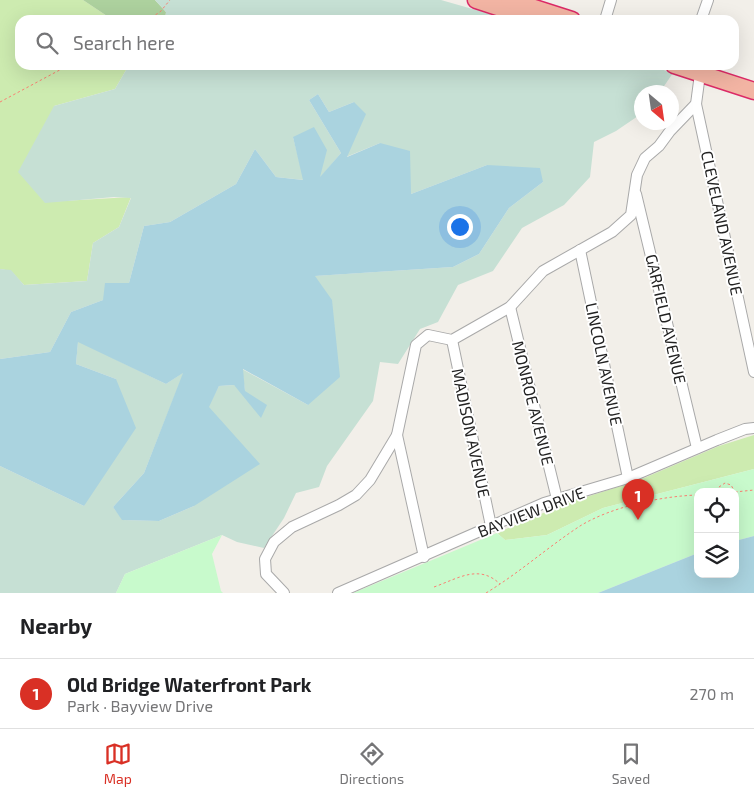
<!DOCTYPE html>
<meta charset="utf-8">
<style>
:root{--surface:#fff;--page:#f2f2f2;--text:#202124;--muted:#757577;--line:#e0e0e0;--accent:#d93025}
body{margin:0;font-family:"Exo 2",sans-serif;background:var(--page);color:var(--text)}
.controls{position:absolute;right:15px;bottom:15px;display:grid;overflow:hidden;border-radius:10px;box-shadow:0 5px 20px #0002}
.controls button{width:45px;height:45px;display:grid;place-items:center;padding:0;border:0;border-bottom:1px solid var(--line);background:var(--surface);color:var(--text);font:25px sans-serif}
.compass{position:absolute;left:634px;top:85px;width:45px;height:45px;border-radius:50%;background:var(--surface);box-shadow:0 5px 20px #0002;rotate:151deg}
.you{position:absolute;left:459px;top:226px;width:18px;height:18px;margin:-12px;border:4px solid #fff;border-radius:50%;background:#1a73e8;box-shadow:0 0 0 8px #1a73e833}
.badge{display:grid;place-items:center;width:32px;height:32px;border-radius:50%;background:var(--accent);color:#fff;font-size:16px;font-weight:700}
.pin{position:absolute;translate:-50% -41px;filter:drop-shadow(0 1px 2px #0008)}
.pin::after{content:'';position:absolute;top:26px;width:18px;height:15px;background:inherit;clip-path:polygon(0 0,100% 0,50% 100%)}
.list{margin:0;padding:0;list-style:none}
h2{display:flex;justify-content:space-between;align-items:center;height:65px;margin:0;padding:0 20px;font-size:21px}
h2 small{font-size:16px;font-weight:400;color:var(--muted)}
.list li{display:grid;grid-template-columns:32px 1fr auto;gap:15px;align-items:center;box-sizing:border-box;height:70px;padding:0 20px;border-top:1px solid var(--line)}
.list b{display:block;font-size:19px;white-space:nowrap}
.list p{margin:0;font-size:16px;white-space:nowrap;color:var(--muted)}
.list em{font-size:16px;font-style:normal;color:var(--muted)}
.icon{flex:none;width:28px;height:28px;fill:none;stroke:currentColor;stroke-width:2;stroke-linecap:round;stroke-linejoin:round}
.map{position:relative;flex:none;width:754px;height:593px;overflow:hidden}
.search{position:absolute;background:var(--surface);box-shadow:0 5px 20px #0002;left:15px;right:15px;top:15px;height:55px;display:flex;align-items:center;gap:12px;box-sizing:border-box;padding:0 18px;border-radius:15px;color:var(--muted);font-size:19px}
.sheet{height:135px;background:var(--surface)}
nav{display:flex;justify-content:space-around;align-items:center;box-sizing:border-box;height:70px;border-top:1px solid var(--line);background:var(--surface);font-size:14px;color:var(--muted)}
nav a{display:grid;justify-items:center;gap:2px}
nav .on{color:var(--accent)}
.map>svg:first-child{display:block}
.grass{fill:#cdebb0}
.forest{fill:#add19e}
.wetland{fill:#c6e0d4}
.park{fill:#c8facc}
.water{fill:#aad3df}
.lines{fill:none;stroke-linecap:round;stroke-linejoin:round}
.minor-casing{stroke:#a9a9a9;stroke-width:12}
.trunk-casing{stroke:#dc2a67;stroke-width:19}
.path{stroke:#fa8072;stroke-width:1;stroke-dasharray:2.5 2.5;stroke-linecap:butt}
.minor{stroke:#fff;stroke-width:10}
.trunk{stroke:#f2b4a3;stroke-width:16}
.labels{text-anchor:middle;stroke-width:4;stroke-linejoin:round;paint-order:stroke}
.street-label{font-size:16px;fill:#222;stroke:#fff}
</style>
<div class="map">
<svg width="754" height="593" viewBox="0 0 754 593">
<rect width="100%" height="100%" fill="#f2efe9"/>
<g class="grass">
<path d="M 0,0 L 83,0 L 113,20 L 20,20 L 20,65 L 129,65 L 115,89 L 54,106 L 45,202 L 131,197 L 119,227 L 93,243 L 87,281 L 24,285 L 11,271 L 0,269 Z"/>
<path d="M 754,435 L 754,469 L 603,508 L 547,535 L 505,540 L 497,533 L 564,504 L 637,481 L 719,446 Z"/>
</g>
<path class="forest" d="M 83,0 L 155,0 L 166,12 L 165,20 L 113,20 Z"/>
<g class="wetland">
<path d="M 155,0 L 441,0 L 511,20 L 165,20 L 166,12 Z"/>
<path d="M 129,65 L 648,65 L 673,73 L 660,92 L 642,92 L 641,114 L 616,131 L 594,142 L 590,177 L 564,205 L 522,228 L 493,271 L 458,285 L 438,322 L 420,329 L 398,364 L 380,362 L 373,401 L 327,466 L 319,487 L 296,493 L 284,518 L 264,548 L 237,542 L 222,535 L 125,574 L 116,593 L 0,593 L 0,466 L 84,506 L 116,379 L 76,364 L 78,341 L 166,384 L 184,372 L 144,473 L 113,507 L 123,520 L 159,521 L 194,506 L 208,407 L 219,386 L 234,385 L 245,391 L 242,369 L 308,405 L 314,276 L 453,267 L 479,254 L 509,208 L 543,182 L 487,165 L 411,194 L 380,143 L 346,157 L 354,102 L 329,112 L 318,94 L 309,100 L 341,153 L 319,179 L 293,137 L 304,180 L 276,177 L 255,149 L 236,184 L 170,222 L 144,226 L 129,283 L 103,300 L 71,312 L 50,352 L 0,359 L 0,269 L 11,270 L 24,285 L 87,281 L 93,243 L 119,227 L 131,198 L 114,197 L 45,203 L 18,172 L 54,106 L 115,89 Z"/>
</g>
<g class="park">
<path d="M 754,469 L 754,536 L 735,541 L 735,492 L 698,492 L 698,553 L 598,593 L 353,593 L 497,533 L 505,540 L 547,535 L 603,508 Z"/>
<path d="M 222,535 L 212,554 L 221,591 L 223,593 L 116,593 L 125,574 Z"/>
</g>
<g class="water">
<path d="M 318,94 L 329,112 L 354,102 L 366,114 L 347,157 L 380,143 L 410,151 L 411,194 L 487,165 L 540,168 L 543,182 L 509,208 L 479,254 L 453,267 L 315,276 L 332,300 L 340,377 L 308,405 L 243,369 L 245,391 L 267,405 L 261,418 L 234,385 L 219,386 L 209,407 L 260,464 L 194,506 L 159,521 L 122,520 L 113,507 L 144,473 L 183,373 L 166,384 L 78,342 L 76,364 L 116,379 L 136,428 L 84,506 L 0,466 L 0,359 L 50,352 L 71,312 L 103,300 L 105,283 L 129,283 L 144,226 L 170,222 L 236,184 L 255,149 L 276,177 L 303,180 L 293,137 L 314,127 L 327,150 L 320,177 L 341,153 L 309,100 Z"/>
<path d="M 754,536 L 754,593 L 598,593 L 698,553 L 698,574 L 735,574 L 735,541 Z"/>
</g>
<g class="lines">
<defs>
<g id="minor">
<path d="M 605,20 L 611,0"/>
<path d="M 701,20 L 708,0"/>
<path d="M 696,104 L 754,372"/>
<path d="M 636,194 L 697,448"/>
<path d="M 580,250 L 628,478"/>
<path d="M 510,307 L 557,499"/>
<path d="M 452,340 L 491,526"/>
<path d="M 397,435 L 424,557"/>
<path d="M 284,593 L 266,574 L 265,559 L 274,542 L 292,527 L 339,505 L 356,495 L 370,480 L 397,435 L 416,345 L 428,335 L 452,340 L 510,307 L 543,271 L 612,232 L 631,215 L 637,175 L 645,158 L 659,146 L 670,131 L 696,104 L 700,74"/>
<path d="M 338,593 L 544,503 L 628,478 L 717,440 L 745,429 L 754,428"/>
</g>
<g id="trunk">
<path d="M 476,0 L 522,15"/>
<path d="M 509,0 L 572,20"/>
<path d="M 674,65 L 754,91"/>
</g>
</defs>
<use href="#minor" class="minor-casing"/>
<use href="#trunk" class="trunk-casing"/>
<g class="path">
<path d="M 147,20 L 160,12 L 170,0"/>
<path d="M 0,102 L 69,65"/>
<path d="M 718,492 L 719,487 L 725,483 L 731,485 L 735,492"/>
<path d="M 735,492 L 754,490"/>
<path d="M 434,587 C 459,578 479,564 500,584"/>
<path d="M 486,593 C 519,573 548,547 580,526 C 611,507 661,496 698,495"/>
</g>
<use href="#minor" class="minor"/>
<use href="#trunk" class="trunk"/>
</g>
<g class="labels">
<g class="street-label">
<text transform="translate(722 223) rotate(78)" y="6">CLEVELAND AVENUE</text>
<text transform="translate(666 319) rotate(77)" y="6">GARFIELD AVENUE</text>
<text transform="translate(604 364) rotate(78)" y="6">LINCOLN AVENUE</text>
<text transform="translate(533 403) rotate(76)" y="6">MONROE AVENUE</text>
<text transform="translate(471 433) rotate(78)" y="6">MADISON AVENUE</text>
<text transform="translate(531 512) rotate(-21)" y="6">BAYVIEW DRIVE</text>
</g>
</g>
</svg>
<div class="controls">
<button><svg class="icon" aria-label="locate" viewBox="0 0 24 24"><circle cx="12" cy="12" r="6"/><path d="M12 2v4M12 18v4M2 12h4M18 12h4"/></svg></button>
<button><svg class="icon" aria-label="layers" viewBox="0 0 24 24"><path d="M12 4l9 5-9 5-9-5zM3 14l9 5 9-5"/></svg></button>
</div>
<svg class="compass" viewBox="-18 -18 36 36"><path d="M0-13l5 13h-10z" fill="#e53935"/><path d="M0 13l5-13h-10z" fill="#757577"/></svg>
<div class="you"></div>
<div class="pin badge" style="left:638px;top:520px">1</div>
<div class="search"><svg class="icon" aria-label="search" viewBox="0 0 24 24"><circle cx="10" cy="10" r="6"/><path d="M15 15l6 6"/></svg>Search here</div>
</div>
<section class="sheet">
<h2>Nearby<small></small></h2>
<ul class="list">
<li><span class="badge">1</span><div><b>Old Bridge Waterfront Park</b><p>Park · Bayview Drive</p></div><em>270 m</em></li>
</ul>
</section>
<nav>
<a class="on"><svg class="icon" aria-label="map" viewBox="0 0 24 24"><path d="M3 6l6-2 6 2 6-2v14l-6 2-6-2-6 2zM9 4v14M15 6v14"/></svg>Map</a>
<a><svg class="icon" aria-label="directions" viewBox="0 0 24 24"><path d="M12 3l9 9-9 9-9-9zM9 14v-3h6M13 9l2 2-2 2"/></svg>Directions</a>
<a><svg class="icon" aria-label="saved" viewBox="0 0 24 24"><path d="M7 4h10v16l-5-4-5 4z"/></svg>Saved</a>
</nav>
